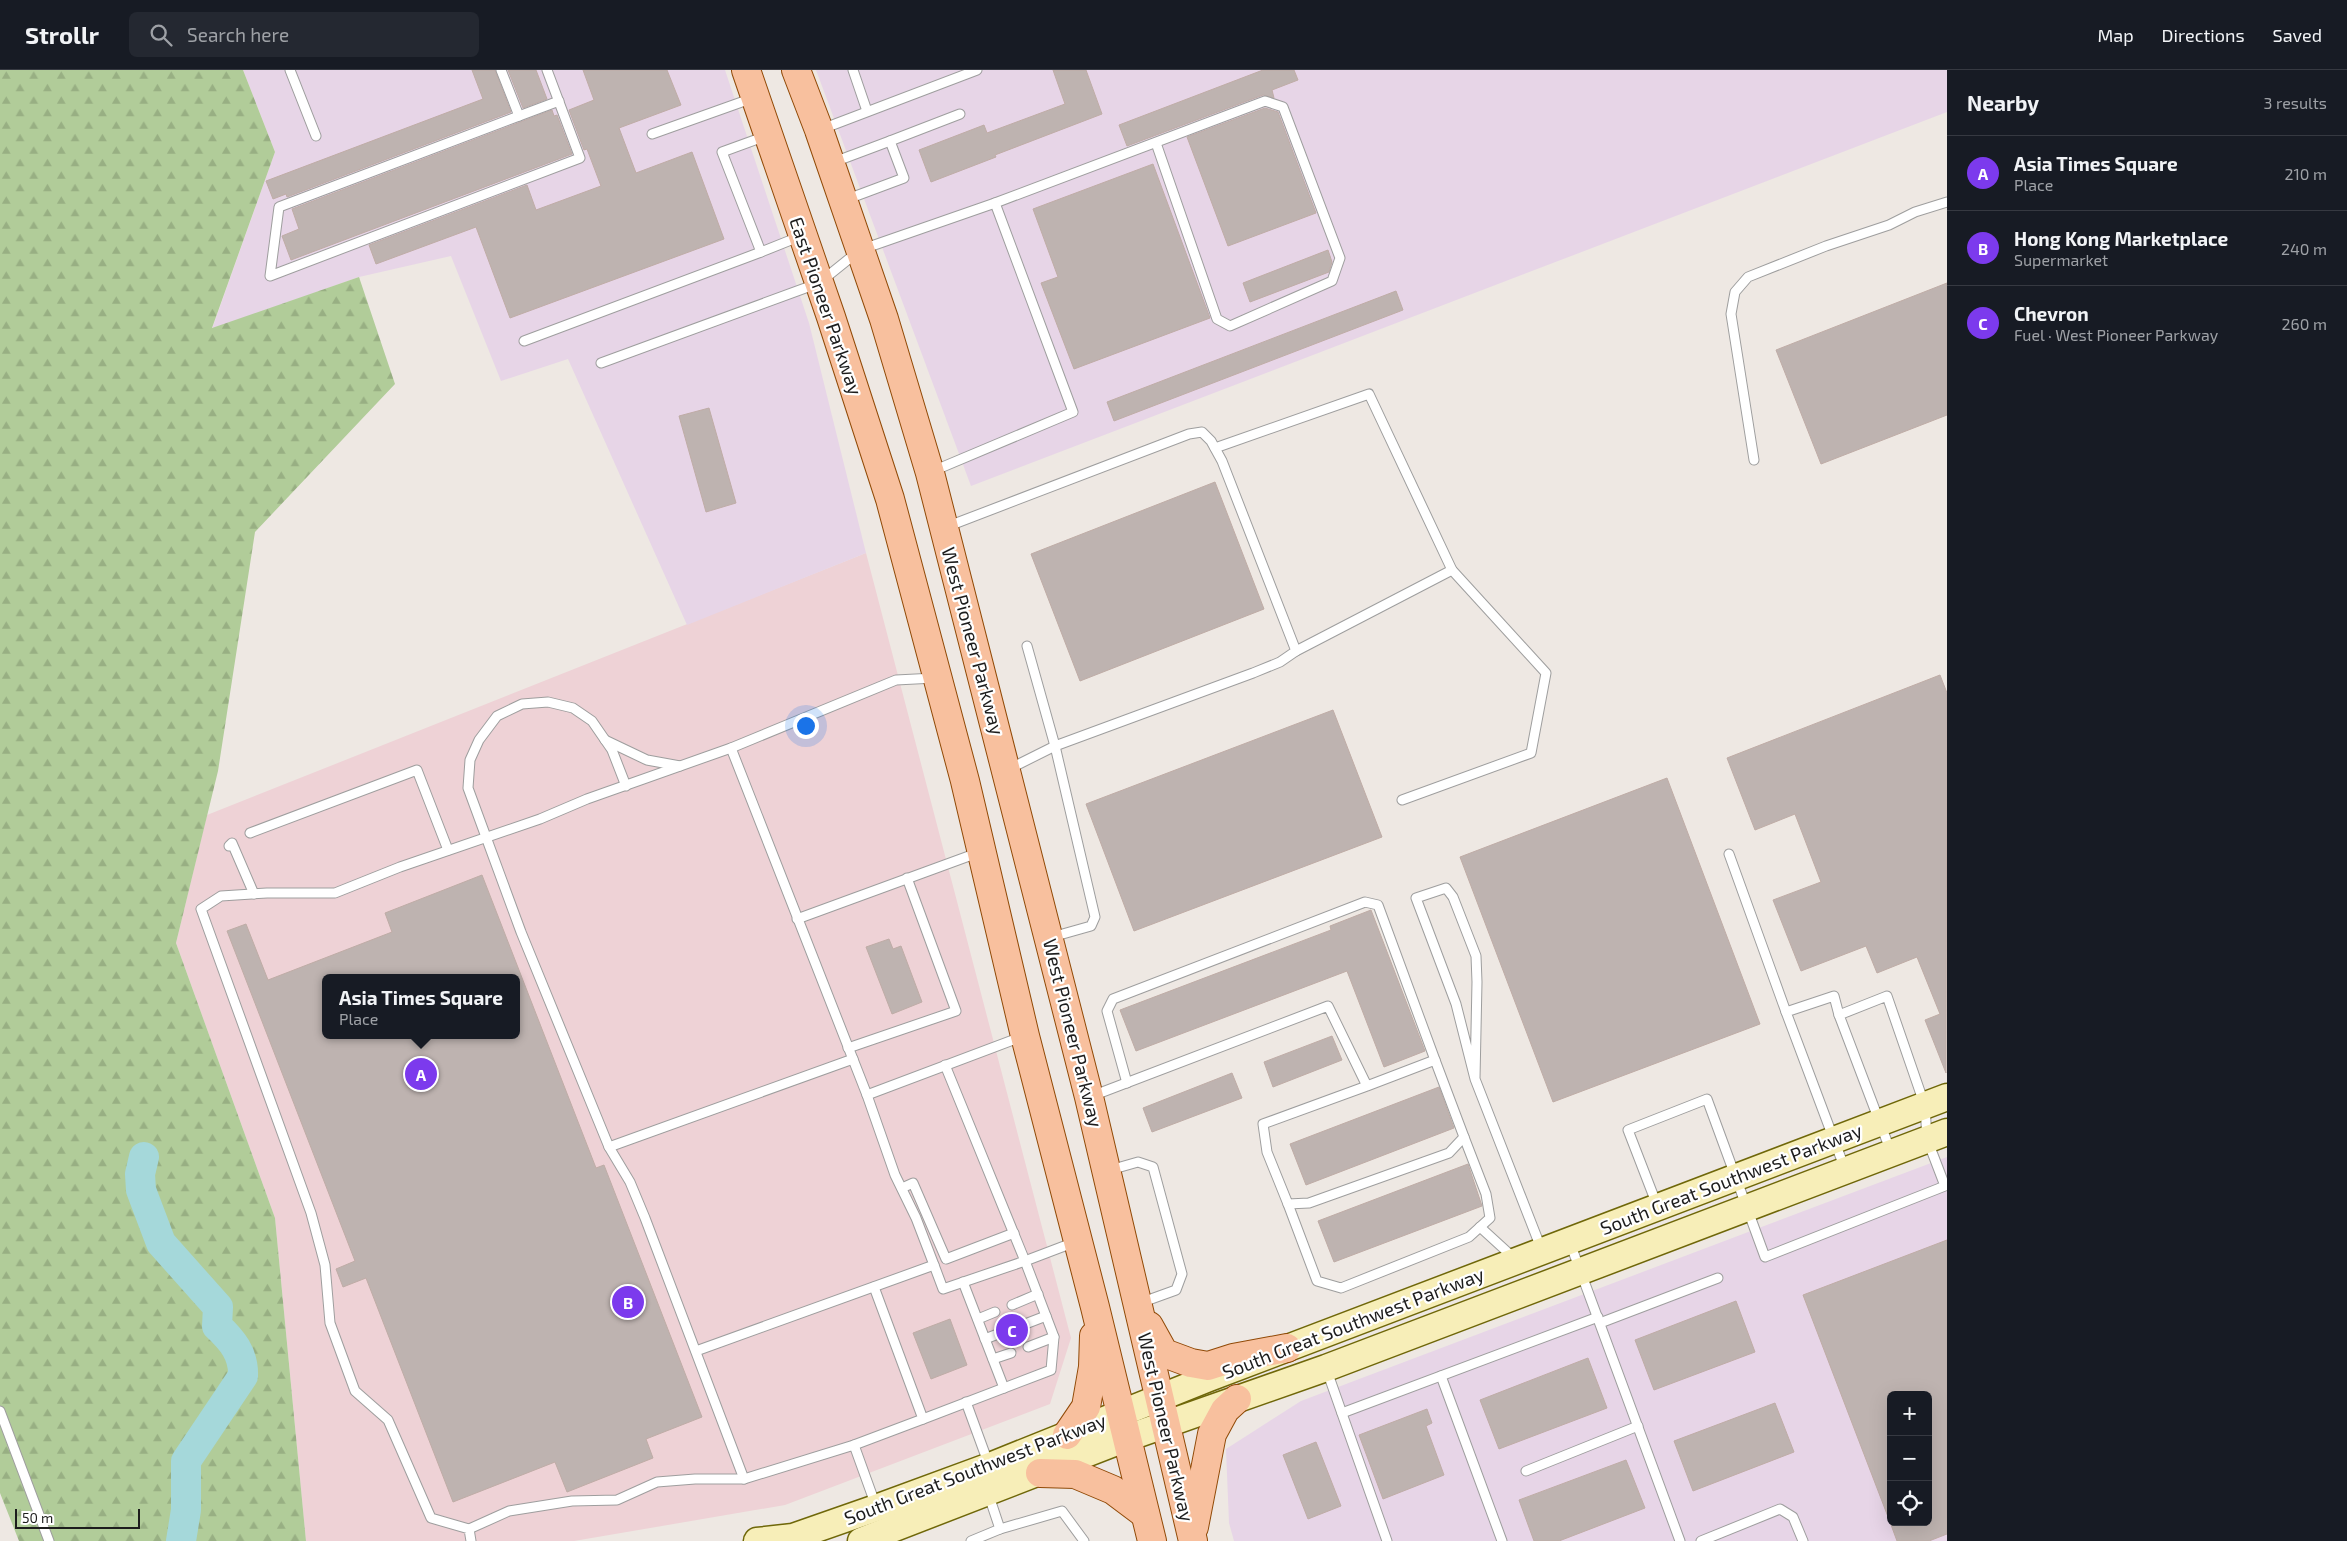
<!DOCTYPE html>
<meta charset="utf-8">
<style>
:root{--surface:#171b24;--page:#242831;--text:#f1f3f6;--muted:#9ea1a6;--line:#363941;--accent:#7c3aed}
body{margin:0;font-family:"Exo 2",sans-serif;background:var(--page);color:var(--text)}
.controls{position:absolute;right:15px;bottom:15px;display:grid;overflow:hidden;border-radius:8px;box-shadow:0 5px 20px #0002}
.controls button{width:45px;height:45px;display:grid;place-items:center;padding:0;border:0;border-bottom:1px solid var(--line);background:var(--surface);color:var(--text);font:25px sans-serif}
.scale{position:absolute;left:15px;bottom:12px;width:125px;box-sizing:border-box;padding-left:5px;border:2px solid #1d1d1d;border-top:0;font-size:14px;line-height:18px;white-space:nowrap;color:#1d1d1d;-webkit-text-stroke:4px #fff;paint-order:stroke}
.you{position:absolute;left:805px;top:655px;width:18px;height:18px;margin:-12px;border:4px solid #fff;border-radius:50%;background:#1a73e8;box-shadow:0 0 0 8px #1a73e833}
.badge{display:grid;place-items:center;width:32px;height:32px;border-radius:50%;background:var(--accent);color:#fff;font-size:16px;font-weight:700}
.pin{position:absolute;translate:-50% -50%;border:2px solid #fff;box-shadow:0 1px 5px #0006}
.popup{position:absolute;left:322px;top:904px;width:198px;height:65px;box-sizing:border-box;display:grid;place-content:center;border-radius:8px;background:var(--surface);filter:drop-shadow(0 1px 4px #0005);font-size:16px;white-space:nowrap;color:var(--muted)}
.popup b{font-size:19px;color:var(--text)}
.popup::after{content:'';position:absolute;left:50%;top:100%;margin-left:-10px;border:10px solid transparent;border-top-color:var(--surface)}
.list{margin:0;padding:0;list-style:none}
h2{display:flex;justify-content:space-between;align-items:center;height:65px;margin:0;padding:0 20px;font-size:21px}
h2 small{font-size:16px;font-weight:400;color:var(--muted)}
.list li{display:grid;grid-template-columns:32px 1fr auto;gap:15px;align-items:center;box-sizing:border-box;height:75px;padding:0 20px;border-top:1px solid var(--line)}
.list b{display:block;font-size:19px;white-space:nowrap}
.list p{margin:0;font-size:16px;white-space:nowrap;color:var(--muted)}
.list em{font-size:16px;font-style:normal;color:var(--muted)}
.icon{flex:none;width:28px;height:28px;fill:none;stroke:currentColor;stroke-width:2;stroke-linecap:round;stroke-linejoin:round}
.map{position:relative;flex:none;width:1947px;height:1471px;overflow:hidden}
header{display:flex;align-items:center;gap:30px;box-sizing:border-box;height:70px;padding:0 25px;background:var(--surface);border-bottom:1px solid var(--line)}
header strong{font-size:24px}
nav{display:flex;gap:28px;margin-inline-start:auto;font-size:18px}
.search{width:350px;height:45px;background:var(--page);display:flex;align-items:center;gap:12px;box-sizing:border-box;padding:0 18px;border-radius:8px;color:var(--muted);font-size:19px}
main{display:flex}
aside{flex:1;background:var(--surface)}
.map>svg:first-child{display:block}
.commercial{fill:#eed2d6;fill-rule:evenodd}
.industrial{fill:#e7d5e7;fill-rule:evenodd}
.forest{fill:url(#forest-firs)}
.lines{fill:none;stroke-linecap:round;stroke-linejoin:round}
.river{stroke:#a5d8da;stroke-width:30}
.building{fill:#beb3b0;stroke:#bfaca6;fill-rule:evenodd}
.service-casing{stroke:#9e9e9e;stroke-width:11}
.secondary-casing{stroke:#6f6709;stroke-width:29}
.primary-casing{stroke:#904906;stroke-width:30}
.service{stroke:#fff;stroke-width:9}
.secondary{stroke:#f7eeb8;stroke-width:26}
.primary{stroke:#f8c09e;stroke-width:28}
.labels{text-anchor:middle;stroke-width:4.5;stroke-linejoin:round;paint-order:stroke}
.street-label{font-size:19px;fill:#1d1d1d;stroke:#fff}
</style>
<header>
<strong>Strollr</strong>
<div class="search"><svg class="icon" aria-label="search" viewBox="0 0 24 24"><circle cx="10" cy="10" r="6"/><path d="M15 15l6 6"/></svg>Search here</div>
<nav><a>Map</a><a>Directions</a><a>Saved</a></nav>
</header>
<main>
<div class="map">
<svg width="1947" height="1471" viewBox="0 0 1947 1471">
<defs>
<pattern id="forest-firs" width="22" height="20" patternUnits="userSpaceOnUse" patternTransform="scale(1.25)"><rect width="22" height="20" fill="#b1cc99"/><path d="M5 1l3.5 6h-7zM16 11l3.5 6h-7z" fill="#98af83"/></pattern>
</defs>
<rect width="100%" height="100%" fill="#eee8e3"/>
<path class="commercial" d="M 866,483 L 1071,1268 L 1050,1334 L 785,1435 L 574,1471 L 306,1471 L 275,1148 L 176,873 L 207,745 ZM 326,908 L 516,908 L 516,965 L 326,965 Z"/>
<g class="industrial">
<path d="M 243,0 L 725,0 L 809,253 L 866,483 L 687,555 L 568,289 L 501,311 L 451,186 L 359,207 L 212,259 L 275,82 Z"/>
<path d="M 816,0 L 1947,0 L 1947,42 L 971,416 Z"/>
<path d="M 1947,1087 L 1947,1471 L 1234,1471 L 1229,1453 L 1226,1379 L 1301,1331 ZM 1891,1325 L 1928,1325 L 1928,1452 L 1891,1452 Z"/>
</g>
<path class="forest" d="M 0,0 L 243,0 L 275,82 L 212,258 L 359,207 L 395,314 L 255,462 L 218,701 L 176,873 L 275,1148 L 306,1471 L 19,1471 L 0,1423 Z"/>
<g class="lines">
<path class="river" d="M 144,1087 L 140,1104 L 141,1120 L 161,1173 L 218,1237 L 217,1256 C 232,1270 244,1284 243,1306 L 186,1391 L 186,1440 L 181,1471"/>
</g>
<g class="building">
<path d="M 472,0 L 495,0 L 511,42 L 287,127 L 286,124 L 273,129 L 266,111 L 483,29 Z"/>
<path d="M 508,0 L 536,0 L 547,29 L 523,38 Z"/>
<path d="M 583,0 L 667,0 L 681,35 L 619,58 L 636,103 L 692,82 L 724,169 L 510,248 L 476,157 L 376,194 L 369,175 L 527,115 L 536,140 L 601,116 L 587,79 L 584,80 L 569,40 L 594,30 Z"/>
<path d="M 1053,0 L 1086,0 L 1102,44 L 995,85 L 996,87 L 931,112 L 919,80 L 984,55 L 987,63 L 1065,34 Z"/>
<path d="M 1263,0 L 1294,0 L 1298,10 L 1272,20 L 1274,28 L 1263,25 L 1127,76 L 1119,55 Z"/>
<path d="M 1265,38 L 1278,42 L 1316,143 L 1228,176 L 1187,67 Z"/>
<path d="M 552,40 L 554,46 L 557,45 L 572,84 L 291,190 L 282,166 L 299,159 L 292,139 Z"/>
<path d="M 1153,94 L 1210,248 L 1074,299 L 1041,213 L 1058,207 L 1033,139 Z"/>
<path d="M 1328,180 L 1332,192 L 1329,202 L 1250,232 L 1243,213 Z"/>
<path d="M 1947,213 L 1947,345 L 1821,394 L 1776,280 Z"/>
<path d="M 1396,221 L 1403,240 L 1114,351 L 1107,332 Z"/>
<path d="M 709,338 L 736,433 L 706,442 L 679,346 Z"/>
<path d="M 1215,412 L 1264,539 L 1080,611 L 1031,484 Z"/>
<path d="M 1940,605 L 1947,623 L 1946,1003 L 1925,950 L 1940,944 L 1917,887 L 1877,903 L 1866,876 L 1801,901 L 1773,830 L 1821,812 L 1795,744 L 1755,760 L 1727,688 Z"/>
<path d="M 1333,640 L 1382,767 L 1134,861 L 1086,734 Z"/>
<path d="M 1667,708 L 1760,954 L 1553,1032 L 1460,787 Z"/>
<path d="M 482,805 L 596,1098 L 604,1095 L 702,1347 L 646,1369 L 653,1388 L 567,1422 L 555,1392 L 453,1432 L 366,1208 L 343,1217 L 336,1199 L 355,1191 L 227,861 L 246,854 L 268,910 L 392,862 L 385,843 ZM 326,908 L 516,908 L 516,965 L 326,965 Z"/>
<path d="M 1371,840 L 1425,981 L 1384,997 L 1347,901 L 1136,981 L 1120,940 L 1331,860 L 1330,856 Z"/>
<path d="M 889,869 L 893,879 L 901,876 L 922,932 L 892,944 L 866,877 Z"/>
<path d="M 1332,966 L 1342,990 L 1273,1017 L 1264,992 Z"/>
<path d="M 1232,1003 L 1242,1028 L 1152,1062 L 1143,1038 Z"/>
<path d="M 1439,1017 L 1454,1058 L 1306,1115 L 1290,1074 Z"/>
<path d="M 1468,1094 L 1482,1136 L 1334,1192 L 1318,1151 Z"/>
<path d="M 1947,1170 L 1947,1464 L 1929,1471 L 1897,1471 L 1890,1452 L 1928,1452 L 1928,1325 L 1891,1325 L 1890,1452 L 1803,1225 Z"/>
<path d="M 1736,1231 L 1755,1282 L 1654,1320 L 1635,1270 Z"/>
<path d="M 950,1249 L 967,1295 L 931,1309 L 913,1263 Z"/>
<path d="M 1588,1288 L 1607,1338 L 1499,1379 L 1480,1330 Z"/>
<path d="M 1775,1333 L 1794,1382 L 1693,1421 L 1674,1371 Z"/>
<path d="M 1427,1339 L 1432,1353 L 1426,1356 L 1444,1405 L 1383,1429 L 1359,1365 Z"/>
<path d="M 1316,1372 L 1341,1436 L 1308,1449 L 1283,1385 Z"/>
<path d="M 1626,1390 L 1645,1438 L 1559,1471 L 1534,1471 L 1519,1430 Z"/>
</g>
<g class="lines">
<defs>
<g id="service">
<path d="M 290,0 L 316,66"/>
<path d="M 501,0 L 519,46 L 279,137 L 270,206 L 580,88 L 547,0"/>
<path d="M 853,0 L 867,41"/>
<path d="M 519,46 L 559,31"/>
<path d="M 822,59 L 977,0"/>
<path d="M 652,64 L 753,28"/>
<path d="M 766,66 L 722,82 L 761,182 L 801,166"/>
<path d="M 834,92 L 890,71"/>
<path d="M 845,130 L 904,108 L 890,71 L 960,44"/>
<path d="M 995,133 L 1265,31 L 1283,37 L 1340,188 L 1332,211 L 1230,256 L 1217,249 L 1156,73"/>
<path d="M 524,271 L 761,182"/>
<path d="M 601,293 L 819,213 L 860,180 L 995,133 L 1073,342 L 933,401"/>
<path d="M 1215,378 L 1369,324 L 1452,500 L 1546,603 L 1531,683 L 1402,730"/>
<path d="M 1754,390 L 1731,244 L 1735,222 L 1748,207 L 1826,176 L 1889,155 L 1915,142 L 1947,132"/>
<path d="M 946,457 L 1189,364 L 1202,362 L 1211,371 L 1222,391 L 1296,581 L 1280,592 L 1253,603 L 1055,676 L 1009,699"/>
<path d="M 1027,576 L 1055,676 L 1095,847 L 1091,856 L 1052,867"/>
<path d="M 1296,581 L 1452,500"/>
<path d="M 605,670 L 647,690 L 680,696"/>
<path d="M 626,716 L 612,680 L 592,651 L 573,638 L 548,632 L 522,634 L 497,646 L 479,670 L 470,690 L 468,718 L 521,862 L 609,1077 L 630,1112 L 645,1148 L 744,1409 L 854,1375 L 876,1436"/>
<path d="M 250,763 L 417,700 L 448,780"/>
<path d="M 229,776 L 232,773 L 254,824"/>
<path d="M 1729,784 L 1786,942"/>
<path d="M 797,849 L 980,782"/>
<path d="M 1839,945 L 1834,926 L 1786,942 L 1845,1099"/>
<path d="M 848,978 L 956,941 L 907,808"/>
<path d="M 1475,1009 L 1477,912 L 1476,886 L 1453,827 L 1446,818 L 1416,828 L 1456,934 L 1475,1009 L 1541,1178"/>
<path d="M 1127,1013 L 1107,941 L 1113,929 L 1365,832 L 1378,835 L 1435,990"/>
<path d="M 867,1025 L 1021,967"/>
<path d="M 1092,1026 L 1328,936 L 1367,1016 L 1435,990 L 1464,1067 L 1449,1083 L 1309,1133 L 1288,1134 L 1267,1082 L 1263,1054 L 1367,1016"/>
<path d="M 609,1077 L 853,989"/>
<path d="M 1110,1100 L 1138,1092 L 1153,1097 L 1182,1204 L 1176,1220 L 1140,1233"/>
<path d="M 902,1118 L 913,1113 L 946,1189 L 1014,1163"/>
<path d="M 1288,1134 L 1317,1211 L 1341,1218 L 1469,1167 L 1490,1148 L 1486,1124 L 1464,1067"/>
<path d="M 1657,1135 L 1628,1060 L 1707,1029 L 1765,1187 L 1945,1116 L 1927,1069 L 1925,1036 L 1887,926 L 1839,945 L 1891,1082"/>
<path d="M 1480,1157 L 1515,1189"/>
<path d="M 1570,1173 L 1680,1471"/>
<path d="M 934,1195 L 943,1219 L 1025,1191 L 945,995"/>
<path d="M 963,1212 L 1004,1318"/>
<path d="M 1012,1235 L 1038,1224"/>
<path d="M 978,1249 L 995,1242"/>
<path d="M 1600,1253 L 1718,1208"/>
<path d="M 1020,1256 L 1046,1246"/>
<path d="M 985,1269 L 1003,1262"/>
<path d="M 1028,1277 L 1054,1267"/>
<path d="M 696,1281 L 934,1195 L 916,1148 L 895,1105 L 867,1025 L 731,678"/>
<path d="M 993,1289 L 1011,1283"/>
<path d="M 1327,1301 L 1387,1471"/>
<path d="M 1441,1306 L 1502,1471"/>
<path d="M 966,1332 L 989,1395"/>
<path d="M 0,1341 L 49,1471"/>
<path d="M 1342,1343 L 1598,1247"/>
<path d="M 923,1349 L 1051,1300 L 1054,1267 L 1025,1191 L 1075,1172"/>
<path d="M 854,1375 L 923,1349 L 874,1217"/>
<path d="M 1526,1401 L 1638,1356"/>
<path d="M 469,1459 L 509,1441 L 572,1431 L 617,1430 L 657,1412 L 695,1409 L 744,1409"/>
<path d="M 1000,1459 L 1062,1441 L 1084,1471"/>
<path d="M 471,1471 L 469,1459 L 431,1448 L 388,1350 L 355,1321 L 330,1253 L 325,1195 L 311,1143 L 201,839 L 221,826 L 267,823 L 335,823 L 400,797 L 540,749 L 587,729 L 731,678 L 896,610 L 935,608"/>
<path d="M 971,1471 L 1000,1459 L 988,1423"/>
<path d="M 1701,1471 L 1780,1439 L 1793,1447 L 1803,1471"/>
</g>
<g id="secondary">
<path d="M 757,1471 L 793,1467 L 876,1438 L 990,1396 L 1209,1308 L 1947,1027"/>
<path d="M 861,1471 L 1127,1368 L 1326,1298 L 1947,1062"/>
</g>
<g id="primary">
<path d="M 746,0 L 831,247 L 890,429 L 965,711 L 1025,966 L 1095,1237 L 1152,1471"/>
<path d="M 796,0 L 819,60 L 884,249 L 930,403 L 1089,1027 L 1193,1471"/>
<path d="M 1149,1256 L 1164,1283 L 1191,1293 L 1208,1296 L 1233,1288 L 1287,1278"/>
<path d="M 1067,1365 L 1086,1337 L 1093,1297 L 1094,1266"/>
<path d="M 1040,1403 L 1075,1404 L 1113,1420 L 1145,1444"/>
<path d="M 1194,1457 L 1212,1364 L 1225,1340 L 1237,1329"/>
</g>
</defs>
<use href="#service" class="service-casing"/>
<use href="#secondary" class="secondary-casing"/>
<use href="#primary" class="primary-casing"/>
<use href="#service" class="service"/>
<use href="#secondary" class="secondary"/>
<use href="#primary" class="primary"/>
</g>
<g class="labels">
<g class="street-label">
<text transform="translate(826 236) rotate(71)" y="7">East Pioneer Parkway</text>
<text transform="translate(973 571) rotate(75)" y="7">West Pioneer Parkway</text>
<text transform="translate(1073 963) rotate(76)" y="7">West Pioneer Parkway</text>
<text transform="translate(1731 1109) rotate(-21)" y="7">South Great Southwest Parkway</text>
<text transform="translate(1353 1253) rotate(-21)" y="7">South Great Southwest Parkway</text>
<text transform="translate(1166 1357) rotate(77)" y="7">West Pioneer Parkway</text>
<text transform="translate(975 1399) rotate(-21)" y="7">South Great Southwest Parkway</text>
</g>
</g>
</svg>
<div class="controls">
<button>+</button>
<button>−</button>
<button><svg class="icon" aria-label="locate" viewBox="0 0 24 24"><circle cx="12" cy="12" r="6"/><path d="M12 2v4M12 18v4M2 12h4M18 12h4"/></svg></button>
</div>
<div class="scale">50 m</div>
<div class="you"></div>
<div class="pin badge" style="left:421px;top:1004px">A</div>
<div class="popup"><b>Asia Times Square</b>Place</div>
<div class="pin badge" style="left:628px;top:1232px">B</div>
<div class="pin badge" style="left:1012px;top:1260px">C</div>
</div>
<aside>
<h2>Nearby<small>3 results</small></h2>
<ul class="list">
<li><span class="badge">A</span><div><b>Asia Times Square</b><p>Place</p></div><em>210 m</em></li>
<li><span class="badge">B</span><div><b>Hong Kong Marketplace</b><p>Supermarket</p></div><em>240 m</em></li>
<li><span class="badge">C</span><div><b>Chevron</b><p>Fuel · West Pioneer Parkway</p></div><em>260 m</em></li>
</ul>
</aside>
</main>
